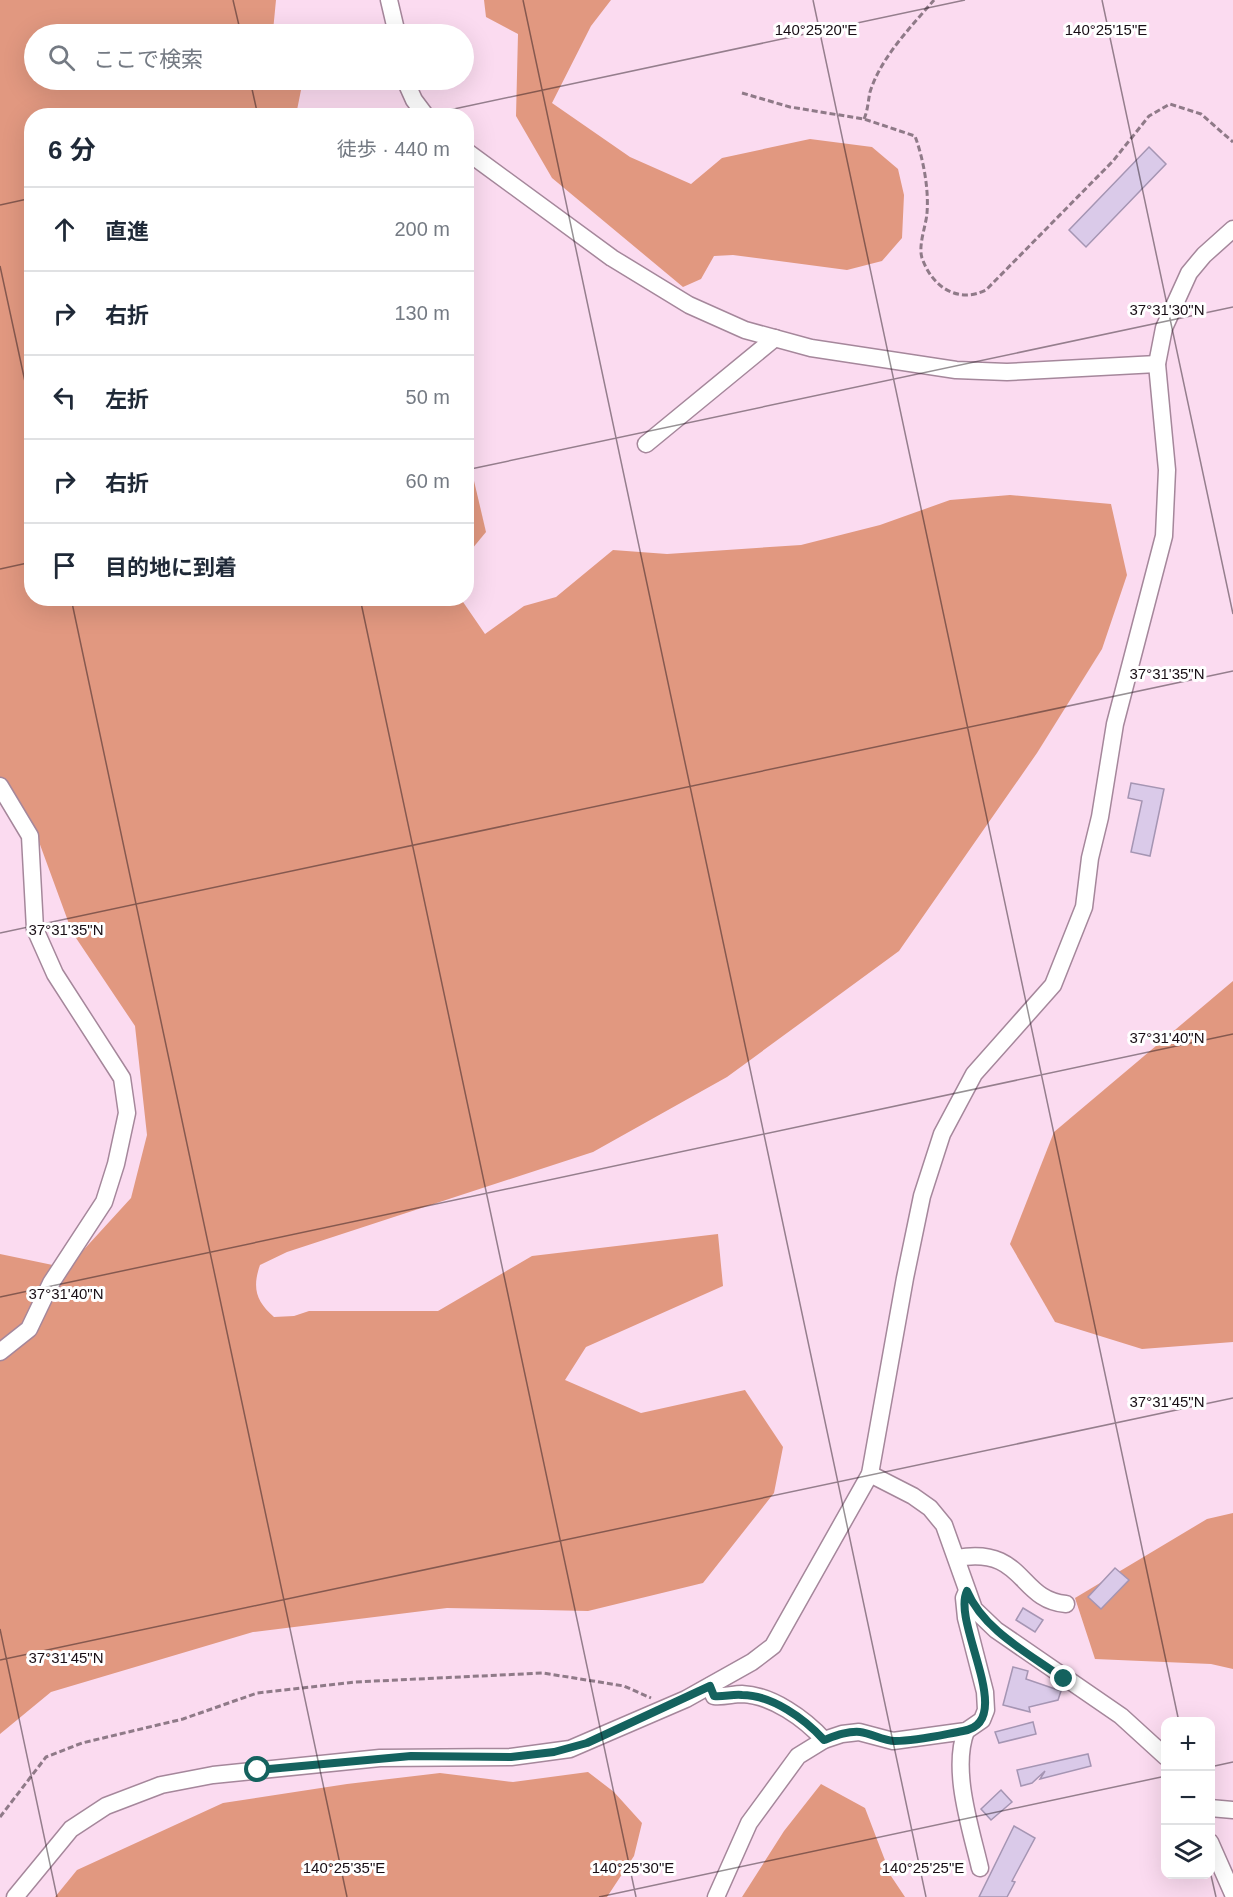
<!DOCTYPE html>
<html lang="ja">
<meta charset="utf-8">
<style>
:root{--surface:#fff;--page:#f6f6f7;--text:#1f2937;--muted:#747a83;--line:#e0e1e3}
body{margin:0;font-family:Helvetica,"Noto Sans JP",sans-serif;background:var(--page);color:var(--text)}
.controls{position:absolute;right:18px;bottom:18px;display:grid;overflow:hidden;border-radius:12px;box-shadow:0 6px 24px #0002}
.controls button{width:54px;height:54px;display:grid;place-items:center;padding:0;border:0;border-bottom:2px solid var(--line);background:var(--surface);color:var(--text);font:30px sans-serif}
.stop{position:absolute;width:18px;height:18px;margin:-14px;border:4px solid #14625e;border-radius:50%;background:#fff}
.stop.end{background:#14625e;border-color:#fff;box-shadow:0 2px 6px #0008}
.list{margin:0;padding:0;list-style:none}
h2{display:flex;justify-content:space-between;align-items:center;height:78px;margin:0;padding:0 24px;font-size:26px}
h2 small{font-size:20px;font-weight:400;color:var(--muted)}
.list li{display:grid;grid-template-columns:39px 1fr auto;gap:18px;align-items:center;box-sizing:border-box;height:84px;padding:0 24px;border-top:2px solid var(--line)}
.list b{display:block;font-size:22px;white-space:nowrap}
.list em{font-size:20px;font-style:normal;color:var(--muted)}
.icon{flex:none;width:33px;height:33px;fill:none;stroke:currentColor;stroke-width:2;stroke-linecap:round;stroke-linejoin:round}
.map{position:relative;flex:none;width:1233px;height:1897px;overflow:hidden}
.search{position:absolute;background:var(--surface);box-shadow:0 6px 24px #0002;left:24px;top:24px;width:450px;height:66px;display:flex;align-items:center;gap:15px;box-sizing:border-box;padding:0 21px;border-radius:33px;color:var(--muted);font-size:22px}
.panel{position:absolute;background:var(--surface);box-shadow:0 6px 24px #0002;left:24px;top:108px;width:450px;height:498px;border-radius:24px}
.map>svg:first-child{display:block}
.forest{fill:#e19880}
.building{fill:#dacae9;stroke:#a595b3;stroke-width:1.5}
.lines{fill:none;stroke-linecap:round;stroke-linejoin:round}
.minor-casing{stroke:#a5879b;stroke-width:19}
.path{stroke:#8f7a88;stroke-width:3;stroke-dasharray:6 3;stroke-linecap:butt}
.minor{stroke:#fff;stroke-width:16}
.route{stroke:#14625e;stroke-width:8}
.ticks{fill:none;stroke:#180e15;stroke-width:1.5;stroke-opacity:0.45}
.ticks-label{font-size:15px;text-anchor:middle;fill:#180e15;stroke:#fff;stroke-width:6;stroke-linejoin:round;paint-order:stroke}
</style>
<div class="map">
<svg width="1233" height="1897" viewBox="0 0 1233 1897">
<rect width="100%" height="100%" fill="#fbdbf0"/>
<g class="forest">
<path d="M 0,0 L 276,0 L 273,31 L 276,34 L 34,34 L 34,80 L 303,80 L 296,115 L 32,116 L 32,598 L 461,599 L 485,634 L 524,606 L 556,597 L 613,550 L 667,554 L 801,545 L 880,525 L 950,500 L 1010,495 L 1111,504 L 1127,575 L 1102,649 L 1037,753 L 899,951 L 727,1077 L 593,1152 L 287,1252 L 260,1265 C 252,1288 256,1301 274,1317 L 294,1316 L 309,1311 L 438,1311 L 532,1256 L 718,1234 L 723,1286 L 586,1347 L 565,1380 L 641,1413 L 745,1390 L 783,1447 L 774,1493 L 703,1583 L 588,1611 L 447,1608 L 253,1632 L 51,1692 L 0,1734 L 0,1254 L 67,1268 L 131,1198 L 147,1135 L 135,1026 L 72,932 L 31,820 L 0,789 Z"/>
<path d="M 484,0 L 611,0 L 591,26 L 552,103 L 630,157 L 691,184 L 722,158 L 810,139 L 872,147 L 898,169 L 904,195 L 902,238 L 882,261 L 847,270 L 733,255 L 714,256 L 701,279 L 683,287 L 552,178 L 516,116 L 518,34 L 486,17 Z"/>
<path d="M 467,451 L 486,532 L 467,555 L 466,555 Z"/>
<path d="M 1233,981 L 1233,1342 L 1142,1349 L 1055,1322 L 1010,1244 L 1054,1132 Z"/>
<path d="M 1233,1513 L 1233,1669 L 1211,1664 L 1095,1659 L 1075,1598 L 1207,1519 Z"/>
<path d="M 588,1772 L 614,1792 L 642,1823 L 634,1856 L 607,1897 L 55,1897 L 77,1870 L 223,1803 L 347,1784 L 440,1773 L 513,1782 Z"/>
<path d="M 821,1784 L 865,1808 L 891,1876 L 905,1897 L 742,1897 L 784,1831 Z"/>
</g>
<g class="building">
<path d="M 1149,147 L 1166,164 L 1086,247 L 1069,230 Z"/>
<path d="M 1131,783 L 1164,789 L 1150,856 L 1131,852 L 1142,801 L 1128,798 Z"/>
<path d="M 1115,1568 L 1129,1580 L 1101,1609 L 1088,1597 Z"/>
<path d="M 1023,1608 L 1043,1620 L 1035,1632 L 1016,1620 Z"/>
<path d="M 1013,1667 L 1028,1671 L 1026,1679 L 1061,1691 L 1058,1700 L 1029,1707 L 1030,1712 L 1003,1705 Z"/>
<path d="M 1033,1722 L 1036,1734 L 999,1743 L 995,1732 Z"/>
<path d="M 1088,1754 L 1091,1766 L 1040,1779 L 1045,1771 L 1032,1783 L 1021,1786 L 1017,1770 Z"/>
<path d="M 1001,1790 L 1012,1802 L 991,1820 L 981,1809 Z"/>
<path d="M 1014,1826 L 1035,1838 L 1012,1881 L 1015,1882 L 1007,1897 L 979,1897 Z"/>
</g>
<g class="lines">
<defs>
<g id="minor">
<path d="M 389,0 L 397,34"/>
<path d="M 405,80 L 414,100 L 426,116"/>
<path d="M 466,151 L 612,258 L 689,305 L 745,330 L 811,348 L 956,370 L 1007,372 L 1157,364"/>
<path d="M 646,444 L 775,338"/>
<path d="M 0,786 L 30,836 L 35,929 L 55,974 L 122,1078 L 127,1113 L 116,1164 L 104,1202 L 51,1283 L 29,1329 L 0,1352"/>
<path d="M 870,1474 L 913,1496 L 930,1508 L 944,1525 L 974,1609 L 996,1630 L 1121,1716 L 1166,1757"/>
<path d="M 957,1558 C 1025,1546 1018,1600 1066,1604"/>
<path d="M 710,1686 L 714,1696 C 724,1697 733,1694 742,1694 C 772,1695 805,1719 824,1740"/>
<path d="M 966,1731 C 951,1770 971,1829 980,1868"/>
<path d="M 1210,1808 L 1233,1810"/>
<path d="M 1210,1842 L 1233,1894"/>
<path d="M 15,1897 L 71,1829 L 106,1806 L 161,1785 L 213,1775 L 380,1758 L 511,1757 L 570,1749 L 686,1699 L 752,1662 L 773,1646 L 870,1474 L 905,1278 L 922,1196 L 942,1134 L 974,1074 L 1053,985 L 1084,907 L 1090,858 L 1100,817 L 1115,724 L 1164,536 L 1167,470 L 1157,364 L 1164,328 L 1189,273 L 1204,255 L 1233,229"/>
<path d="M 716,1897 L 749,1823 L 798,1756 L 824,1740 L 842,1734 L 859,1732 L 893,1741 L 966,1731 L 982,1720 L 986,1710 L 985,1692 L 966,1618 L 964,1598 L 967,1591"/>
</g>
</defs>
<use href="#minor" class="minor-casing"/>
<g class="path">
<path d="M 742,93 L 790,107 L 864,119 L 915,136 C 923,158 929,188 927,213 C 926,226 918,245 922,258 C 932,287 958,304 986,290 L 1113,161 L 1149,116 L 1170,104 L 1201,114 L 1233,142"/>
<path d="M 864,119 C 868,110 868,101 870,92 C 881,57 911,27 934,0"/>
<path d="M 0,1817 L 46,1757 L 82,1743 L 183,1719 L 257,1693 L 355,1682 L 543,1673 L 624,1686 L 651,1698"/>
</g>
<use href="#minor" class="minor"/>
</g>
<g class="lines">
<path class="route" d="M 258,1770 L 411,1756 L 511,1757 L 554,1752 L 587,1743 L 710,1686 L 714,1696 C 723,1697 733,1694 742,1695 C 772,1695 805,1719 824,1740 C 835,1736 847,1731 860,1732 C 871,1733 883,1741 895,1741 C 917,1741 941,1735 963,1731 C 1018,1722 951,1623 967,1591 C 984,1631 1030,1654 1064,1679"/>
</g>
<path class="ticks" d="M 233,0 L 241,34M 523,0 L 926,1897M 813,0 L 1179,1722M 1102,0 L 1233,614M 250,80 L 258,116M 421,116 L 965,0M 0,205 L 32,198M 0,266 L 32,414M 466,470 L 1233,307M 0,569 L 32,562M 71,598 L 347,1897M 360,598 L 636,1897M 0,933 L 1233,671M 0,1297 L 1233,1034M 0,1629 L 57,1897M 0,1660 L 1233,1398M 1210,1767 L 1233,1762M 1210,1871 L 1216,1897M 599,1897 L 1166,1776"/>
<g class="ticks-label">
<text x="816" y="35">140°25'20"E</text>
<text x="1106" y="35">140°25'15"E</text>
<text x="1167" y="315">37°31'30"N</text>
<text x="1167" y="679">37°31'35"N</text>
<text x="66" y="935">37°31'35"N</text>
<text x="1167" y="1043">37°31'40"N</text>
<text x="66" y="1299">37°31'40"N</text>
<text x="1167" y="1407">37°31'45"N</text>
<text x="66" y="1663">37°31'45"N</text>
<text x="344" y="1873">140°25'35"E</text>
<text x="633" y="1873">140°25'30"E</text>
<text x="923" y="1873">140°25'25"E</text>
</g>
</svg>
<div class="controls">
<button>+</button>
<button>−</button>
<button><svg class="icon" aria-label="layers" viewBox="0 0 24 24"><path d="M12 4l9 5-9 5-9-5zM3 14l9 5 9-5"/></svg></button>
</div>
<div class="stop" style="left:258px;top:1770px"></div>
<div class="stop end" style="left:1064px;top:1679px"></div>
<div class="search"><svg class="icon" aria-label="search" viewBox="0 0 24 24"><circle cx="10" cy="10" r="6"/><path d="M15 15l6 6"/></svg>ここで検索</div>
<section class="panel">
<h2>6 分<small>徒歩 · 440 m</small></h2>
<ul class="list">
<li><svg class="icon" aria-label="ahead" viewBox="0 0 24 24"><path d="M12 20V5M6 11l6-6 6 6"/></svg><div><b>直進</b></div><em>200 m</em></li>
<li><svg class="icon" aria-label="right" viewBox="0 0 24 24"><path d="M7 20v-9h11M14 6l5 5-5 5"/></svg><div><b>右折</b></div><em>130 m</em></li>
<li><svg class="icon" aria-label="left" viewBox="0 0 24 24"><path d="M17 20v-9H6M10 6l-5 5 5 5"/></svg><div><b>左折</b></div><em>50 m</em></li>
<li><svg class="icon" aria-label="right" viewBox="0 0 24 24"><path d="M7 20v-9h11M14 6l5 5-5 5"/></svg><div><b>右折</b></div><em>60 m</em></li>
<li><svg class="icon" aria-label="arrive" viewBox="0 0 24 24"><path d="M6 21V4h12l-3 4 3 4H6"/></svg><div><b>目的地に到着</b></div></li>
</ul>
</section>
</div>
